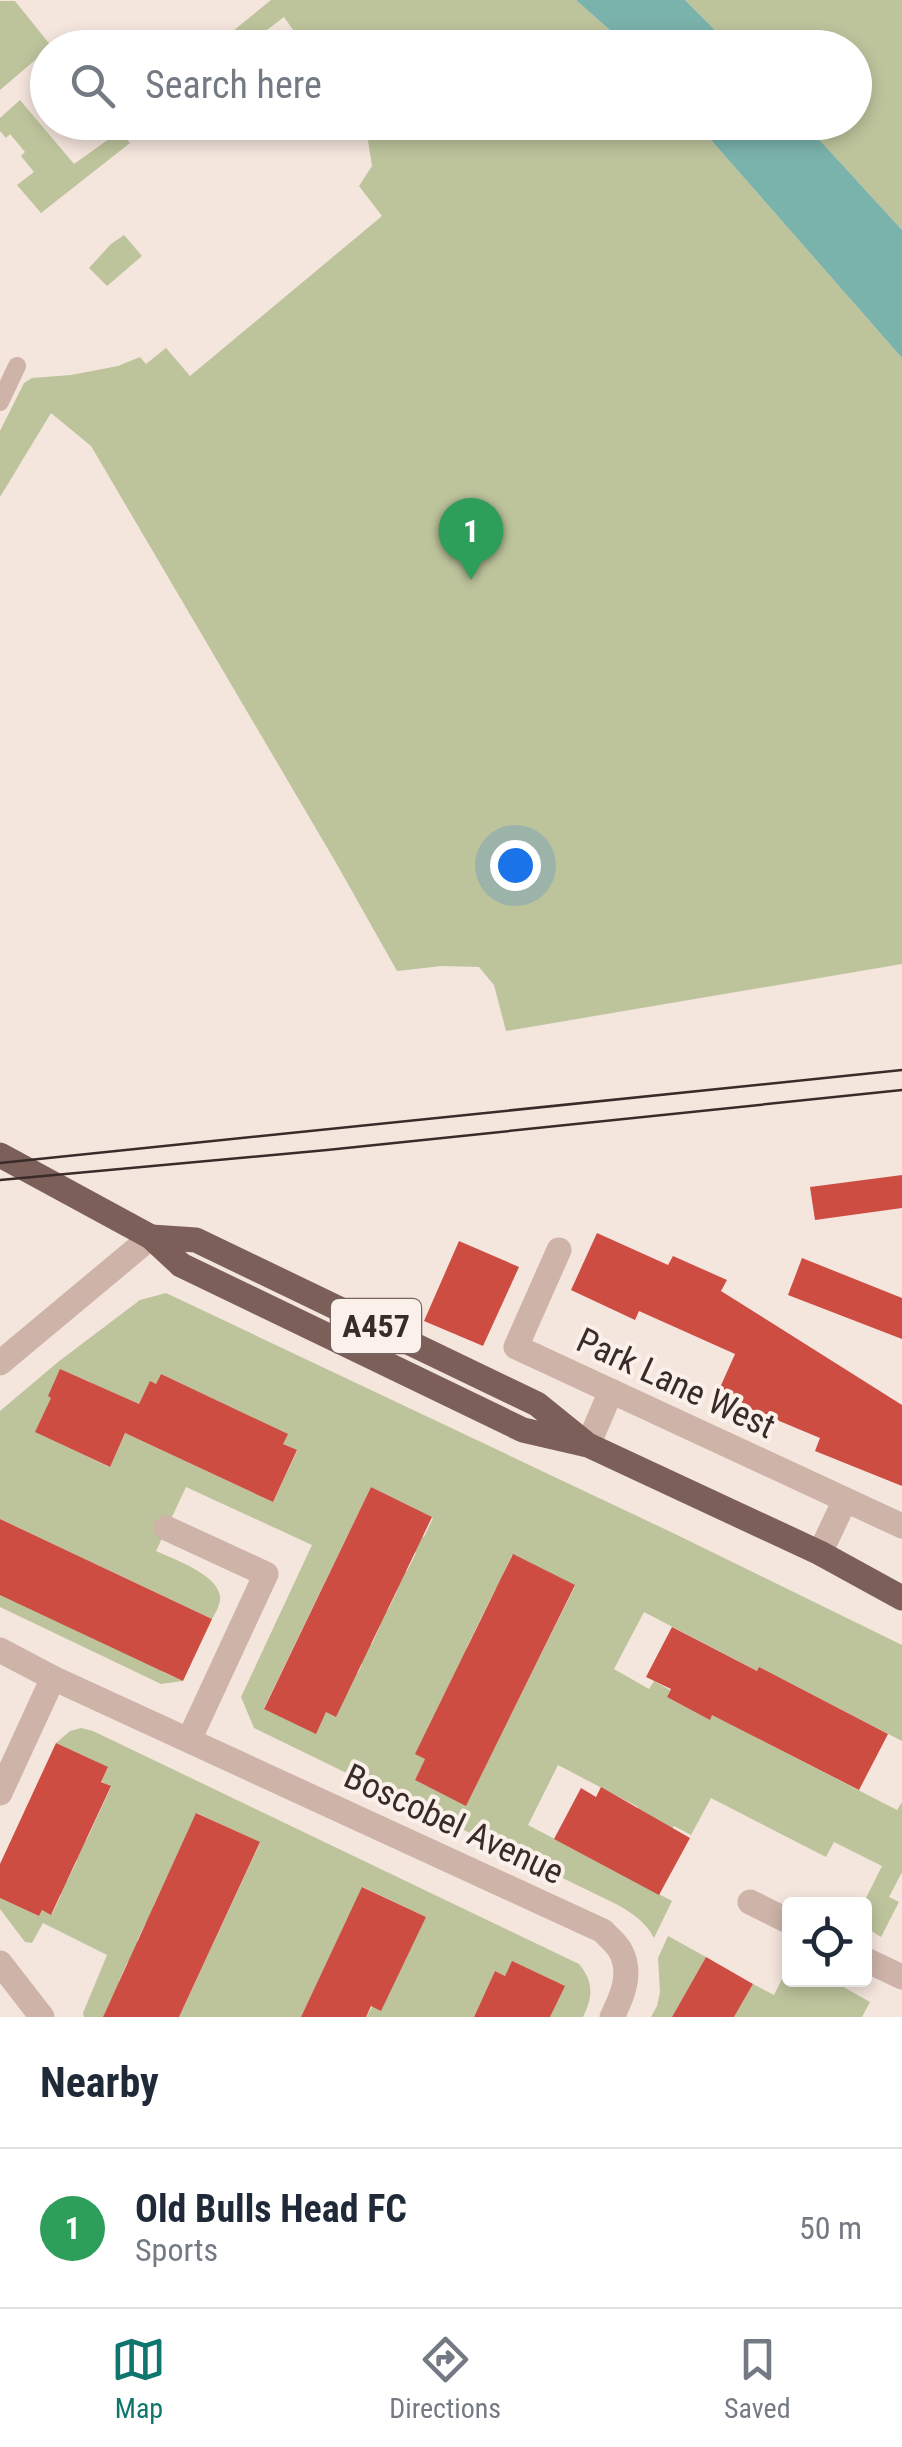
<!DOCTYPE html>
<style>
:root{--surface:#fff;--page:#f2f2f3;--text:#1f2937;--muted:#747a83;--line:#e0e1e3;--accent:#0f766e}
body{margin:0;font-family:"Roboto Condensed",sans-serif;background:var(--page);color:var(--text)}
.controls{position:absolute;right:30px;bottom:30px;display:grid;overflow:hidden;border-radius:10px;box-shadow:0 5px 15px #0003}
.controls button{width:90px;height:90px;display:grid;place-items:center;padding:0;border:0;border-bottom:2px solid var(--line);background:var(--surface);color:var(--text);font:50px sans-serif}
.you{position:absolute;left:515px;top:865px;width:35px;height:35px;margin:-25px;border:8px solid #fff;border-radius:50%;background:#1a73e8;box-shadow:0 0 0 15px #1a73e833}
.badge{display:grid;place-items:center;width:65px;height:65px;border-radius:50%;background:var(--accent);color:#fff;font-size:32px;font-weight:700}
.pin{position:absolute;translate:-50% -82px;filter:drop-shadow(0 2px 5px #0008)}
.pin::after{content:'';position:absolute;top:52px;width:35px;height:30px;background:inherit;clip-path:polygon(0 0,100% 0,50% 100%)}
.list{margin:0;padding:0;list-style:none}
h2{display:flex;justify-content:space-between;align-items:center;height:130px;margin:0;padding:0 40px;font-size:42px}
h2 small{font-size:32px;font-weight:400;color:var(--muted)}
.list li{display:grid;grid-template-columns:65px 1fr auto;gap:30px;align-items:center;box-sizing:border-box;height:160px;padding:0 40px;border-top:2px solid var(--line)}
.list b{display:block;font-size:38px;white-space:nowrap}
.list p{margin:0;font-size:32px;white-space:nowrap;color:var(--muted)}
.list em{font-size:32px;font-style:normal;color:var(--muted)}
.icon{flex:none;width:55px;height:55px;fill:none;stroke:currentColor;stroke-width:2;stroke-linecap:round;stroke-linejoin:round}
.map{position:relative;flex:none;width:902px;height:2017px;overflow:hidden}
.search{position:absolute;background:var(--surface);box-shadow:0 5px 15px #0003;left:30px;right:30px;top:30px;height:110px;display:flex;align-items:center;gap:25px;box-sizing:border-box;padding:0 35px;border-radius:55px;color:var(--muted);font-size:38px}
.sheet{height:290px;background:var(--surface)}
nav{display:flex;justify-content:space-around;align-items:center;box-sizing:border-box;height:140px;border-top:2px solid var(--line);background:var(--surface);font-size:28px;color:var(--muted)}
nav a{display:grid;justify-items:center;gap:5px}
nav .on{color:var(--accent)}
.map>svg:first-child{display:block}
.green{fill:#bdc49c;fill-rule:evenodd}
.water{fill:#7ab3ac}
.building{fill:#cd4d42}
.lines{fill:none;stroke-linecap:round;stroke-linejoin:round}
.lane{stroke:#cdb3a8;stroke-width:18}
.street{stroke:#cdb3a8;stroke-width:25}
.primary{stroke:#7c5f59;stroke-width:25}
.tram{stroke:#392b28;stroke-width:2.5}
.labels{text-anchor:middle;stroke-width:8;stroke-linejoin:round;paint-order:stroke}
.shield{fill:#fbf0ea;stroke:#736662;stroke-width:2.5}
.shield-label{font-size:32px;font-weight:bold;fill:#392b28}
.street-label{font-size:35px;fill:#392b28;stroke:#fbf0ea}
</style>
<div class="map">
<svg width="902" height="2017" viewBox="0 0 902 2017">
<rect width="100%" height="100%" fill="#f4e5dd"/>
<g class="green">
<path d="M 271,0 L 576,0 L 629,47 L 305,47 L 284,17 L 245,47 L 212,48 Z"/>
<path d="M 685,0 L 902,0 L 902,230 L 804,123 L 854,122 L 854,48 L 732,47 Z"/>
<path d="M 0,1 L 15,1 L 52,47 L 48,48 L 47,50 L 0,90 Z"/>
<path d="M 20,100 L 74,164 L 120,131 L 130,143 L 41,213 L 17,185 L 34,172 L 21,156 L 25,152 L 10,134 L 6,138 L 0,131 L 0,118 Z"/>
<path d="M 355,123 L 696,123 L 902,358 L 902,964 L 506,1031 L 494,985 L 479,967 L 442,966 L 397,971 L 335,861 L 91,446 L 51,413 L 0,497 L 0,431 L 24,383 L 32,378 L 71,375 L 118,366 L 140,357 L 146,364 L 166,348 L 190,376 L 382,216 L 359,186 L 372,166 L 368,141 Z"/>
<path d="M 124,235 L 142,256 L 107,286 L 89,268 L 111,244 Z"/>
<path d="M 166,1293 L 673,1533 L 902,1645 L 902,1741 L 760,1668 L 757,1671 L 644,1612 L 614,1669 L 649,1689 L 654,1681 L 670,1690 L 667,1697 L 709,1719 L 714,1712 L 759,1739 L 897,1810 L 902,1802 L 902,1872 L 889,1897 L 899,1902 L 881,1937 L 865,1927 L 863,1904 L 882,1866 L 834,1842 L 826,1857 L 711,1798 L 691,1835 L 674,1826 L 669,1835 L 634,1817 L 638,1807 L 558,1765 L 528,1825 L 672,1901 L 654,1938 C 645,1921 632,1913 616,1904 L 254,1728 L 241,1697 L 312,1545 L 186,1487 L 156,1551 C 173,1559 217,1574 220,1596 C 221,1603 216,1612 212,1619 L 0,1519 L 0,1411 L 58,1362 L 140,1300 ZM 70,1374 L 90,1382 L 86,1392 L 134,1415 L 150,1382 L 156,1384 L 161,1374 L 253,1418 L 283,1444 L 297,1451 L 273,1502 L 125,1433 L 109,1467 L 36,1432 ZM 371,1487 L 433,1518 L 424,1537 L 414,1533 L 407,1548 L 416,1553 L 407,1571 L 397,1567 L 388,1586 L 397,1591 L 388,1610 L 378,1606 L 380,1626 L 372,1644 L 362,1640 L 352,1660 L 362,1664 L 358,1673 L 347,1669 L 336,1716 L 326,1712 L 315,1733 L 264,1708 ZM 512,1555 L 575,1586 L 466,1805 L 415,1780 L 425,1759 L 437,1710 L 460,1663 L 469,1667 L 467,1647 L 495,1590 L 513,1579 L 503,1574 Z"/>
<path d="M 0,1594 L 167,1661 L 163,1672 L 183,1681 L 161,1684 L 0,1607 Z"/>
<path d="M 81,1728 L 93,1731 L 579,1964 C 594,1982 593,1997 583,2017 L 550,2017 L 564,1986 L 512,1962 L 505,1976 L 495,1971 L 474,2017 L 366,2017 L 426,1917 L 363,1887 L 301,2017 L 179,2017 L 260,1843 L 197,1813 L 187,1833 L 196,1838 L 180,1849 L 153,1907 L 163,1912 L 145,1924 L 137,1941 L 147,1947 L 127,1963 L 119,1981 L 129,1986 L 111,1999 L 104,2015 L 106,2017 L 84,2017 L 83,2013 L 107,1955 L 43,1923 L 32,1943 L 25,1942 L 0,1909 L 0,1898 L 39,1916 L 42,1910 L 52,1914 L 61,1895 L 51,1890 L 68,1879 L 77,1861 L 67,1856 L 87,1839 L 111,1787 L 101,1781 L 108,1768 L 56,1743 L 70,1731 Z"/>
<path d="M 668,1936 L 706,1957 L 672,2017 L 651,2017 L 657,2006 L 660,1992 L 658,1958 Z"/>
<path d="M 789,1965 L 790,1980 L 831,1980 L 870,2002 L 862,2017 L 734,2017 L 753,1984 L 774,1995 Z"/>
</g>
<g class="water">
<path d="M 576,0 L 685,0 L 732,47 L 629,47 Z"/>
<path d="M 696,123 L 804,123 L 902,230 L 902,358 Z"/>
</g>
<g class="building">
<path d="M 902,1175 L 902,1208 L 815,1220 L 810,1187 Z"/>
<path d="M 597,1233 L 668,1265 L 673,1256 L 727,1280 L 721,1291 L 902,1405 L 902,1486 L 815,1451 L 820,1438 L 741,1405 L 742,1402 L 718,1392 L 735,1354 L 639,1311 L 635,1320 L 571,1290 Z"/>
<path d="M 459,1241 L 519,1267 L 483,1346 L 424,1321 Z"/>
<path d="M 802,1258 L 902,1298 L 902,1339 L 788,1295 Z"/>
<path d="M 60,1369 L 139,1404 L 150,1381 L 156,1384 L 161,1374 L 288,1434 L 283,1444 L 297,1450 L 273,1502 L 125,1433 L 110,1467 L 35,1432 L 51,1398 L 48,1396 Z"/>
<path d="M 371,1487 L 432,1517 L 336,1717 L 326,1712 L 316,1734 L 264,1709 Z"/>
<path d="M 0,1519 L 212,1619 L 183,1681 L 0,1595 Z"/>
<path d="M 513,1554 L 575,1585 L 466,1806 L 415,1780 L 425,1759 L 415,1754 Z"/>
<path d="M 672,1627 L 757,1671 L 759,1667 L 888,1734 L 859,1790 L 712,1715 L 710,1720 L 667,1697 L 671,1689 L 646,1677 Z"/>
<path d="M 56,1743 L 108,1767 L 101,1782 L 111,1786 L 51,1915 L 42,1910 L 39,1916 L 0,1898 L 0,1864 Z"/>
<path d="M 601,1787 L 690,1838 L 659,1895 L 554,1839 L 581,1788 L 596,1797 Z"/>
<path d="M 196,1813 L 260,1842 L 179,2017 L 103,2017 Z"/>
<path d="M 362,1887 L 426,1917 L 381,2011 L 371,2006 L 366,2017 L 301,2017 Z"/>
<path d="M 706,1957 L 753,1984 L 734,2017 L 672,2017 Z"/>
<path d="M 512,1961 L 565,1986 L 550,2017 L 474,2017 L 495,1971 L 505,1976 Z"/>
</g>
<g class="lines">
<path class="lane" d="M 0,402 L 17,366"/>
<g class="street">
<path d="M 559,1250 L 516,1347 L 902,1526"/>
<path d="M 0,1363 L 151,1237"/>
<path d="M 588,1445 L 611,1391"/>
<path d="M 166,1528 L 266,1574 L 189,1740"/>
<path d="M 820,1553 L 845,1500"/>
<path d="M 0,1650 L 53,1678 L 603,1931 C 608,1937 616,1943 620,1950 C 633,1973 622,1997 612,2017"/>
<path d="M 0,1793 L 53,1678"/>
<path d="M 750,1902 L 790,1922"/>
<path d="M 864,1959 L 902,1977"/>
<path d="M 0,1963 L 42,2017"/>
</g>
<g class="primary">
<path d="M 0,1155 L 151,1237 L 181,1265 L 523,1430 L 588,1445 L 820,1553 L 902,1598"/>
<path d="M 151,1237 L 196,1240 L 537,1404 L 584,1442"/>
</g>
<g class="tram">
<path d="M 0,1163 L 902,1070"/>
<path d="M 0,1180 L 327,1150 L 902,1090"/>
</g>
</g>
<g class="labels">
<rect class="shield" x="331" y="1299" width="90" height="54" rx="8"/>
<g class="shield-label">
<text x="376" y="1337">A457</text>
</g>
<g class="street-label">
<text transform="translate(676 1383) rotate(25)" y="12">Park Lane West</text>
<text transform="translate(454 1824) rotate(25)" y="12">Boscobel Avenue</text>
</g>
</g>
</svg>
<div class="controls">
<button><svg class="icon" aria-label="locate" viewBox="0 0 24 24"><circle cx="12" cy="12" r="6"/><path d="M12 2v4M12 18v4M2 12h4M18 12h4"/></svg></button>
</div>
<div class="you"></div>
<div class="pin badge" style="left:471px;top:580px;background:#2e9e5b">1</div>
<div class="search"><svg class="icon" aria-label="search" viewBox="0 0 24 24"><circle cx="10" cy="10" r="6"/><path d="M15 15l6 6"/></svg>Search here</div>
</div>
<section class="sheet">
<h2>Nearby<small></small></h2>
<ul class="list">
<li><span class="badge" style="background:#2e9e5b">1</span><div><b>Old Bulls Head FC</b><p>Sports</p></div><em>50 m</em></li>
</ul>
</section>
<nav>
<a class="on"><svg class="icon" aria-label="map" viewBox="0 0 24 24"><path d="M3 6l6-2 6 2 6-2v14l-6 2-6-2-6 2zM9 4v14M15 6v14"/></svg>Map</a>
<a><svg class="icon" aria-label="directions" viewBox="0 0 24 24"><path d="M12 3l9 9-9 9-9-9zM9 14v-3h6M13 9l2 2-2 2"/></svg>Directions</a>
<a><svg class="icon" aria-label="saved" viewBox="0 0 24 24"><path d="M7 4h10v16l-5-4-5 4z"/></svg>Saved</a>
</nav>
